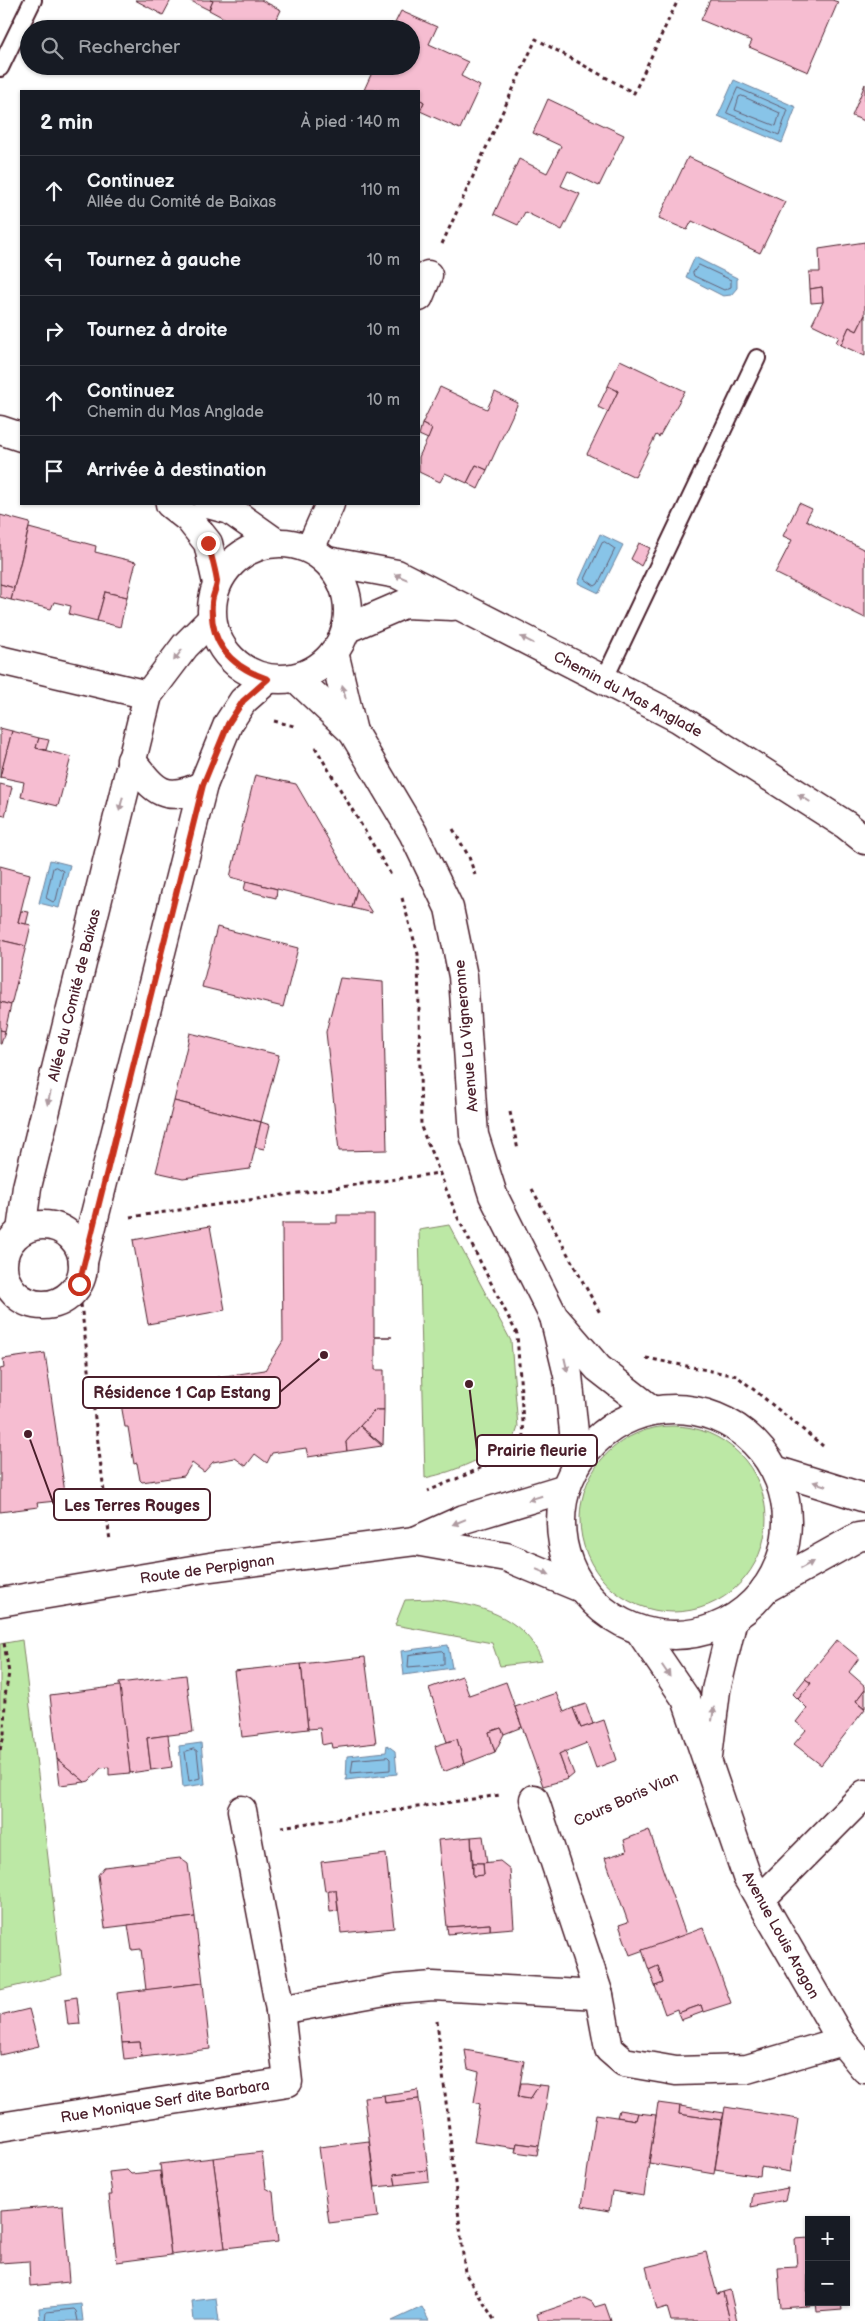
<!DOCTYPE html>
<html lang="fr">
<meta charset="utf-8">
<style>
:root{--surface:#171b24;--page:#20242c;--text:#f1f3f6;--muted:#9ea1a6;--line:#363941}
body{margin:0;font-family:"Balsamiq Sans",sans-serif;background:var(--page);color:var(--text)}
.controls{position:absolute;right:15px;bottom:15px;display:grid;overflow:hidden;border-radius:0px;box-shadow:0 1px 4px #0004}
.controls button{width:45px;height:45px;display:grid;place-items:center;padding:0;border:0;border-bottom:1px solid var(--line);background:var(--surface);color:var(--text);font:25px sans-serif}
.stop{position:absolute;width:15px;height:15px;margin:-11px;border:4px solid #c8321e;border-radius:50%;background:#fff}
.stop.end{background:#c8321e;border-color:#fff;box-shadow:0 1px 5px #0008}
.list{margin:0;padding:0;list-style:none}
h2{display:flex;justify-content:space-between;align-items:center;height:65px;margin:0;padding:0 20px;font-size:21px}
h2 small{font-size:16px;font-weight:400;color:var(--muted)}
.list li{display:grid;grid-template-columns:32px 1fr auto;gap:15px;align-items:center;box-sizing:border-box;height:70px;padding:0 20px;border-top:1px solid var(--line)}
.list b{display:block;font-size:19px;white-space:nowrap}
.list p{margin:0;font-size:16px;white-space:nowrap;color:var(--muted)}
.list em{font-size:16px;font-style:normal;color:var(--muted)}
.icon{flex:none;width:28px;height:28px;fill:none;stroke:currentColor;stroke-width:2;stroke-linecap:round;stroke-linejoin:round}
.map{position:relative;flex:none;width:865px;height:2321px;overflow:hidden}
.search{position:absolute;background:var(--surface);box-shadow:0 1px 4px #0004;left:20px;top:20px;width:400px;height:55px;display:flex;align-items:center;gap:12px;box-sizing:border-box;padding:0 18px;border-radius:28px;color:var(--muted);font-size:19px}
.panel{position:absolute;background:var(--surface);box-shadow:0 1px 4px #0004;left:20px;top:90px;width:400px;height:415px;border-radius:0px}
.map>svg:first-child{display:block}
.green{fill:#bce8a5;stroke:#838468}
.water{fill:#88c4e8;stroke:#6f829c}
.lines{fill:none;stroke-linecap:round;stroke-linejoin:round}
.shore{stroke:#636177;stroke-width:1}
.building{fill:#f6bdd1;stroke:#4a1f2b}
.lane-casing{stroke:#4a1f2b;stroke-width:20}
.street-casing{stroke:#4a1f2b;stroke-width:31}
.secondary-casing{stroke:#4a1f2b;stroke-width:31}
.path{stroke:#4a1f2b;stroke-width:3;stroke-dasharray:4 4;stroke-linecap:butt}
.lane{stroke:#fff;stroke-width:16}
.street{stroke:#fff;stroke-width:28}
.secondary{stroke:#fff;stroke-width:28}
.oneway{fill:#ae9aa0}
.route{stroke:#c8321e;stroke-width:6}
.labels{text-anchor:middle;stroke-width:5;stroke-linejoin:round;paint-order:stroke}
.street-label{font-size:15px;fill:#4a1f2b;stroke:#fff}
.leader{fill:none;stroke:#4a1f2b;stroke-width:2}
.callout-dot{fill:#4a1f2b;stroke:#fff;stroke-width:2}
.callout{fill:#fff;stroke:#4a1f2b;stroke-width:2}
.callout-label{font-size:16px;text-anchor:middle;font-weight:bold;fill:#4a1f2b}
</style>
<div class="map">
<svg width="865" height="2321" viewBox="0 0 865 2321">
<rect width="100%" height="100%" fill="#fff"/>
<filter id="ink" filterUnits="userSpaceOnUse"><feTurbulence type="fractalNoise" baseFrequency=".02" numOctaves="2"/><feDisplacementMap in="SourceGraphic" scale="10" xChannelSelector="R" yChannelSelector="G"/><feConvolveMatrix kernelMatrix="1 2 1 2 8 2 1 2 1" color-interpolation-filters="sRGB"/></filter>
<g filter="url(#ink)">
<g class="green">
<path d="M 449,1225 L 511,1341 L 518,1427 L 514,1439 C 485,1457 459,1471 425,1478 L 419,1230 Z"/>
<circle cx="673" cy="1519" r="93"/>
<path d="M 432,1599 C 476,1604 525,1615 542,1661 L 500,1666 L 492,1643 L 395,1625 L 405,1600 Z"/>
<path d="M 22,1640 L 62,1975 L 0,1990 L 0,1644 Z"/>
</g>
<g class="water">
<path d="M 734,80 L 796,107 L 782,143 L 718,116 Z"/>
<path d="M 695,257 L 737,278 L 737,288 L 731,295 L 723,296 L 686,277 Z"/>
<path d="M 600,534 L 623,545 L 599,593 L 578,583 Z"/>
<path d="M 50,860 L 70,865 L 59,908 L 39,903 Z"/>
<path d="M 448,1645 L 452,1668 L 404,1675 L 401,1651 Z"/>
<path d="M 201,1743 L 205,1784 L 183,1787 L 179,1746 Z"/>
<path d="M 387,1745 L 395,1751 L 397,1774 L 346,1780 L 347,1756 L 386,1752 Z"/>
<path d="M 216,2298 L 219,2321 L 194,2321 L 192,2301 Z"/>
<path d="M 81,2304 L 83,2321 L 40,2321 L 39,2308 Z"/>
<path d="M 422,2307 L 429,2321 L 392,2321 Z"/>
</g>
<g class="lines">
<g class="shore">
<path d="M 738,88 L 788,110 L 779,135 L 727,113 Z"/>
<path d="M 742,96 L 780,113 L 776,126 L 735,110 L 739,97 Z"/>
<path d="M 699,265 L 731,280 L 731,287 L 724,290 L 694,276 L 693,273 Z"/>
<path d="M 605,542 L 615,549 L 598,584 L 595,586 L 585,579 L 602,543 Z"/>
<path d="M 56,867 L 63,871 L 56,900 L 53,902 L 46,898 L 53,868 Z"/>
<path d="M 442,1651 L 444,1653 L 444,1664 L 408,1667 L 409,1655 Z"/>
<path d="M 194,1749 L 197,1751 L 200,1778 L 189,1781 L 185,1752 Z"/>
<path d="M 388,1757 L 390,1759 L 390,1770 L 351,1773 L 353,1760 Z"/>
<path d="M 45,2321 L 46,2312 L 74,2309 L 76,2311 L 78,2321"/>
</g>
</g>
<g class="building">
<path d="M 135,0 L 171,0 L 163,15 Z"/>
<path d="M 189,0 L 210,0 L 213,1 L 209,10 Z"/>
<path d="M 210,0 L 261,0 L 281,10 L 272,29 L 234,29 L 235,24 L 209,10 L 213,1 Z"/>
<path d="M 710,0 L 832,0 L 838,2 L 808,72 L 749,47 L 752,41 L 701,20 Z"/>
<path d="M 401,11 L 437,27 L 429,44 L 468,62 L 461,76 L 480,86 L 460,129 L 420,111 L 424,102 L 419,99 L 419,91 L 364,90 L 375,66 L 411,66 L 411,29 L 392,29 Z"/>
<path d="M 865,84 L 865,121 L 852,116 Z"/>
<path d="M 419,99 L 424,102 L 420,111 L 419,110 Z"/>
<path d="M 548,99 L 624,135 L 599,186 L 568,171 L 561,186 L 580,194 L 562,230 L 525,212 L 518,225 L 494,214 L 519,159 L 547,173 L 561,146 L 533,133 Z"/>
<path d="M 688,157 L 785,202 L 760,253 L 692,221 L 687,230 L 659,218 Z"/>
<path d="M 865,242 L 865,315 L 857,331 L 849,327 L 841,345 L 836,342 L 839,337 L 812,324 L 823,302 L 822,287 L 810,289 L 809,272 L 820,272 L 819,249 Z"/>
<path d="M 822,287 L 823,302 L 811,303 L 810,289 Z"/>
<path d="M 865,315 L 865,356 L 841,345 L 849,327 L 857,331 Z"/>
<path d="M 620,360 L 685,391 L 659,437 L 656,435 L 635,477 L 587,454 L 618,391 L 608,386 Z"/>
<path d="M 608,386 L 618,391 L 608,412 L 598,407 Z"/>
<path d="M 440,387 L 487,409 L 495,392 L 518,403 L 487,470 L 476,465 L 467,483 L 445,473 L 440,482 L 419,472 L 419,457 L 432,429 L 422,424 Z"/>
<path d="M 422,424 L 432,429 L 428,439 L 419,435 Z"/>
<path d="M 476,465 L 487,470 L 478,489 L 467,483 Z"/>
<path d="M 799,503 L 812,509 L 806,520 L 865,550 L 865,618 L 775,573 L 792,540 L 783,536 Z"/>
<path d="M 0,515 L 30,523 L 14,588 L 0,584 Z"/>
<path d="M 29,528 L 96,546 L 95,552 L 136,562 L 127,597 L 105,592 L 97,621 L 69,614 L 71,606 L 54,602 L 51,609 L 11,600 Z"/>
<path d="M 639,543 L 650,548 L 641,566 L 631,559 Z"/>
<path d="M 0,584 L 14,588 L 11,600 L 0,597 Z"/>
<path d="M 105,592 L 127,597 L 120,627 L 97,621 Z"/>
<path d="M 0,728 L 12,731 L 0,778 Z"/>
<path d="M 12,731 L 39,738 L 36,748 L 71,757 L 58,806 L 21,797 L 24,782 L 0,777 Z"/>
<path d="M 39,738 L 49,740 L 46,750 L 36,748 Z"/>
<path d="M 255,775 L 296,784 L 357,889 L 352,908 L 230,877 Z"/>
<path d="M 0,784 L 12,787 L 5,816 L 0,815 Z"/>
<path d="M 0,866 L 30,874 L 18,922 L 31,925 L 26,946 L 0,940 Z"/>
<path d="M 246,881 L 277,889 L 276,898 L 244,890 Z"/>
<path d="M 357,889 L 372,913 L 352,908 Z"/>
<path d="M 21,911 L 29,912 L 26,924 L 18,922 Z"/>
<path d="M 217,927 L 298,948 L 283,1007 L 202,987 Z"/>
<path d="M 0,940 L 26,946 L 11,1005 L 0,1002 Z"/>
<path d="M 340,978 L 383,982 L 387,1150 L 339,1151 L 326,1032 Z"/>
<path d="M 0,1002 L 11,1005 L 5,1031 L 0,1030 Z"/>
<path d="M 0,1030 L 5,1031 L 1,1044 L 0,1044 Z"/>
<path d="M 190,1033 L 279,1055 L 261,1122 L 174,1101 Z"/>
<path d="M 174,1101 L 261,1122 L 250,1169 L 183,1178 L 156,1172 Z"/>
<path d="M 261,1122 L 270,1125 L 264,1149 L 255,1147 Z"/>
<path d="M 337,1215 L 374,1215 L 374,1337 L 392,1337 L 375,1337 L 375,1370 L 384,1370 L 384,1410 L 375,1410 L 360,1426 L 383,1445 L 360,1426 L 346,1442 L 347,1451 L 308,1457 L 306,1448 L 272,1453 L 267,1463 L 255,1454 L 246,1466 L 235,1458 L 213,1462 L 204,1472 L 192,1463 L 184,1476 L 142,1482 L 140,1480 L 137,1463 L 134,1464 L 128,1427 L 125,1427 L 119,1392 L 265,1370 L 283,1341 L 282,1223 L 337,1223 Z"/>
<path d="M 210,1226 L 225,1310 L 148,1324 L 133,1240 Z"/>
<path d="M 45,1353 L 66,1500 L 37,1503 L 38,1507 L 0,1512 L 0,1369 L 4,1368 L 3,1359 Z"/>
<path d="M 375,1410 L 384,1410 L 383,1445 L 360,1426 Z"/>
<path d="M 360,1426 L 382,1446 L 347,1451 L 346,1442 Z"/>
<path d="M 837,1640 L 859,1658 L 849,1672 L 865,1686 L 865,1689 L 856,1701 L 865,1709 L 821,1765 L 794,1744 L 806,1730 L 796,1722 L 807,1708 L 798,1699 L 811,1683 L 805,1679 Z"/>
<path d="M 365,1657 L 376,1743 L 332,1748 L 331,1743 L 322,1745 L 320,1728 L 308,1729 L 301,1664 Z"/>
<path d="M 301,1664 L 308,1729 L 242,1737 L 234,1671 Z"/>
<path d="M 186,1675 L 193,1732 L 147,1738 L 151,1770 L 130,1773 L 119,1683 Z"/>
<path d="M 462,1676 L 469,1695 L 506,1682 L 522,1727 L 504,1734 L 501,1728 L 489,1732 L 495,1752 L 464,1764 L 457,1739 L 447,1742 L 429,1688 Z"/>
<path d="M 805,1679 L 811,1683 L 798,1699 L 793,1694 Z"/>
<path d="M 120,1686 L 130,1773 L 109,1775 L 109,1767 L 101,1768 L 89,1781 L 85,1782 L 57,1759 L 50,1695 Z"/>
<path d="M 865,1689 L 865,1708 L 856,1701 Z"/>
<path d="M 556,1693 L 564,1712 L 573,1708 L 581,1728 L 604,1720 L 617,1760 L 596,1768 L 587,1743 L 559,1754 L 568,1779 L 543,1786 L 515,1707 Z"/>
<path d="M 586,1704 L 593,1724 L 581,1728 L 573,1708 Z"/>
<path d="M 501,1728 L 504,1734 L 495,1752 L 489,1732 Z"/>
<path d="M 168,1735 L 172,1767 L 151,1770 L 147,1738 Z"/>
<path d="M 457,1739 L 464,1764 L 443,1772 L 435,1746 Z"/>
<path d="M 565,1751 L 574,1774 L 568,1779 L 559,1754 Z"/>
<path d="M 57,1759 L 85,1782 L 60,1785 Z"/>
<path d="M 649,1830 L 686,1935 L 630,1955 L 619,1925 L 628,1922 L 605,1858 L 627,1851 L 624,1840 Z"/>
<path d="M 483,1836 L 487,1863 L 473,1863 L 471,1837 Z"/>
<path d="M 471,1837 L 473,1876 L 484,1875 L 483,1863 L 500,1861 L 510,1869 L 514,1928 L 490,1930 L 490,1924 L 447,1927 L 438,1840 Z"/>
<path d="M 386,1854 L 394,1928 L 341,1933 L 336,1890 L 325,1891 L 321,1862 Z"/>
<path d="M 180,1858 L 188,1864 L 195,1917 L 105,1928 L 98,1875 L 104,1867 Z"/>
<path d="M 473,1863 L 483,1863 L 484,1875 L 473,1876 Z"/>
<path d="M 328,1890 L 336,1890 L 338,1911 L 330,1912 Z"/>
<path d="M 195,1917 L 203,1983 L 146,1990 L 141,1949 L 132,1950 L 128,1925 Z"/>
<path d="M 490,1924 L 490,1930 L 448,1934 L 447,1927 Z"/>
<path d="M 703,1928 L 731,2003 L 703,2012 L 701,2005 L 678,2013 L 677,2009 L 665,2014 L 655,1986 L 663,1983 L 658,1966 L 649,1970 L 642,1950 Z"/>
<path d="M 658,1966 L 663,1983 L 655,1986 L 649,1970 Z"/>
<path d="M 203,1983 L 210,2049 L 142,2057 L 140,2042 L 122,2043 L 117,1993 Z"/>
<path d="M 77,1997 L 80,2024 L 68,2025 L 65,1999 Z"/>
<path d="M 701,2005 L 703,2012 L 681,2020 L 678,2013 Z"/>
<path d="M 29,2009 L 39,2046 L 0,2055 L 0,2016 Z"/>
<path d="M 140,2042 L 142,2057 L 124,2059 L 122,2043 Z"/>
<path d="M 465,2050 L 524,2061 L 518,2097 L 530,2099 L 539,2085 L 549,2086 L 539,2146 L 517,2143 L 516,2148 L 474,2142 L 480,2104 L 474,2102 L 479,2072 L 468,2069 Z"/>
<path d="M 521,2083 L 527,2083 L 539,2085 L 530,2099 L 518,2097 Z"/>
<path d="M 418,2090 L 419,2099 L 385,2103 L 384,2095 Z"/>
<path d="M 384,2095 L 385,2103 L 419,2099 L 428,2170 L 394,2174 L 396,2185 L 375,2187 L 364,2097 Z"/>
<path d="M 658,2103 L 680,2106 L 679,2114 L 722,2120 L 714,2174 L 649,2163 Z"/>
<path d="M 680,2106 L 724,2113 L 722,2120 L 679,2114 Z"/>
<path d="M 725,2107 L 798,2119 L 790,2172 L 761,2167 L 760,2176 L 715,2169 Z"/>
<path d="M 619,2110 L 638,2113 L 636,2120 L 617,2117 Z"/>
<path d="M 638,2113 L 656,2115 L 644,2196 L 612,2191 L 609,2211 L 582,2206 L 596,2114 L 636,2120 Z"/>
<path d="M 369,2141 L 378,2217 L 329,2223 L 319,2147 Z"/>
<path d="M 517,2143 L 539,2146 L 537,2155 L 515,2152 Z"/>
<path d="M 262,2152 L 266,2188 L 273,2192 L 278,2242 L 225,2248 L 213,2158 Z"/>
<path d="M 213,2158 L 225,2248 L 171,2255 L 160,2164 Z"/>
<path d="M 127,2170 L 131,2174 L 160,2171 L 171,2255 L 117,2262 L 109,2195 L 112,2195 L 109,2172 Z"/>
<path d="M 428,2170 L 429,2181 L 396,2185 L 394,2174 Z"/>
<path d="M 788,2188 L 785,2200 L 751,2207 L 753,2194 Z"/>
<path d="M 63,2206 L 69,2282 L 30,2286 L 29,2261 L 0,2263 L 0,2211 Z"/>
<path d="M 809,2238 L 807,2306 L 781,2308 L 778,2268 L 797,2267 L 795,2239 Z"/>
<path d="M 706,2252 L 717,2294 L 723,2292 L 730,2321 L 671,2321 L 667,2307 L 657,2310 L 646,2267 Z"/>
<path d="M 730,2290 L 737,2321 L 730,2321 L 723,2292 Z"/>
<path d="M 584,2298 L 592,2302 L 595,2307 L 605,2304 L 611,2321 L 539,2321 L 537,2314 Z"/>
<path d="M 809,2299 L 809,2302 L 816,2302 L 817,2305 L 807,2306 L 806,2300 Z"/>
<path d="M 816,2302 L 841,2302 L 842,2310 L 817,2312 Z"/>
</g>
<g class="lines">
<defs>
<g id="lane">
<path d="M 0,68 L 33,0"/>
<path d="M 604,680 L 757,358"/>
</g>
<g id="street">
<path d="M 419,297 L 428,275"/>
<path d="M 310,549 L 330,504"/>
<path d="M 327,561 L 397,574 L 460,606 L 678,718 L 846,825 L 865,840"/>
<path d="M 346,629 L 404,604 L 452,606"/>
<path d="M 0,660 L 148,695"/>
<path d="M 131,760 C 155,791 164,804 203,785"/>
<circle cx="43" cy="1265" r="40"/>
<path d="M 21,1231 L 27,1187 L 148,695 L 185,646 L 211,620"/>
<path d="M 83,1262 L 203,785 L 228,724 L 243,701 L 268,679"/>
<path d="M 534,1799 L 599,1995 L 609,2049 L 624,2062 L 676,2071 L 747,2069 L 842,2041"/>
<path d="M 760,1900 L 865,1794"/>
<path d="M 280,2010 L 396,1989 L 433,1986 L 599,1995"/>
<path d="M 0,2127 L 288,2082 L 280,2010 L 242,1810"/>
</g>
<g id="secondary">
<path d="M 0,430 L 21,437"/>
<path d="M 170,504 L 189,519 L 208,543 L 217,583"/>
<path d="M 208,504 L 230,510 L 275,542"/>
<circle cx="280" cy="611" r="68"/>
<path d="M 334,652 L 353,732"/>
<path d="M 296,678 L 353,732 L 413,833 L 449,908 L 463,976 L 474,1135 L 493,1195 L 554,1317 L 598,1368 L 652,1410"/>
<path d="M 555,1321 L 568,1375 L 577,1461"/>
<circle cx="674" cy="1522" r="113"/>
<path d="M 775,1470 L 865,1498"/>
<path d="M 415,1541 L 464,1519 L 566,1488"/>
<path d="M 765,1589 L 858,1537 L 865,1536"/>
<path d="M 0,1602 L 210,1567 L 415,1541 L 506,1557 L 581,1588"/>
<path d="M 639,1630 L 686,1699 L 747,1877 L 842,2041 L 865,2069"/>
<path d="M 708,1756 L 716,1690 L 733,1619"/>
</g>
</defs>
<use href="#lane" class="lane-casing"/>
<use href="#street" class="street-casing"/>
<use href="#secondary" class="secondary-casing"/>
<g class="path">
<path d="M 442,244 L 536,39 L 634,93 L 678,0"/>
<path d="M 274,721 L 294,726"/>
<path d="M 315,747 L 391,875"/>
<path d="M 453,829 L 469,857 L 475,875"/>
<path d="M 402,898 L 418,954 L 421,1127 L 457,1216 L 517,1334 L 524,1437 C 499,1464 462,1476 428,1491"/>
<path d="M 510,1112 L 518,1150"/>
<path d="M 532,1189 L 600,1313"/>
<path d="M 130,1217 L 439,1173"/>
<path d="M 80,1296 L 110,1541"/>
<path d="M 646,1358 L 737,1376 L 823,1446"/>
<path d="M 0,1750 L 4,1736 L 5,1696 L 9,1673 L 4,1643"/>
<path d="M 578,1820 L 675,1777"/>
<path d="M 281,1827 L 500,1795"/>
<path d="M 437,2021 L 465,2273 L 495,2321"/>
</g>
<use href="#lane" class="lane"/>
<use href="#street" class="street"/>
<use href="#secondary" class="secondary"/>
</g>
<defs><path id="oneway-solid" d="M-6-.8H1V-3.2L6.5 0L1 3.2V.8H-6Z" transform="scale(1.25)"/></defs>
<g class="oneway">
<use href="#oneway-solid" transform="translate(401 577) rotate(-157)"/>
<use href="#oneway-solid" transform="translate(527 640) rotate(-153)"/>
<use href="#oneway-solid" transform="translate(178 655) rotate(127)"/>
<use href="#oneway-solid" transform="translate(344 692) rotate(-103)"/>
<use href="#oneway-solid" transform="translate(804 798) rotate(-148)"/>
<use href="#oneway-solid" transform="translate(121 804) rotate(104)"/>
<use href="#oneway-solid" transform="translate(49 1098) rotate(104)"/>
<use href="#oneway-solid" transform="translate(566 1365) rotate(77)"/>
<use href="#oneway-solid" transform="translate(820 1484) rotate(-162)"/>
<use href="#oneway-solid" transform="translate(535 1498) rotate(163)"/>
<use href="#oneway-solid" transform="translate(459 1522) rotate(158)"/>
<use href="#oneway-solid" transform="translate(807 1565) rotate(-29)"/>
<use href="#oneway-solid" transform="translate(543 1572) rotate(22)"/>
<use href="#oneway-solid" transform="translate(666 1671) rotate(56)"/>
<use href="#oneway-solid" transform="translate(713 1714) rotate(-82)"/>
</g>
</g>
<g class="lines" filter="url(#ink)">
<path class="route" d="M 79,1284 L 203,785 L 228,724 L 243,701 L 268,679 C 231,667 209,644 212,603 C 212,596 217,588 217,581 C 215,568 211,555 208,543"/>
</g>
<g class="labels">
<g class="street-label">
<text transform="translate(628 694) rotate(28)" y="5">Chemin du Mas Anglade</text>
<text transform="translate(74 995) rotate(-76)" y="5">Allée du Comité de Baixas</text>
<text transform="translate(466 1036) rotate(-95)" y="5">Avenue La Vigneronne</text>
<text transform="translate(207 1569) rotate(-8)" y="5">Route de Perpignan</text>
<text transform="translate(626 1799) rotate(-24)" y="5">Cours Boris Vian</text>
<text transform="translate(781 1935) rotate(61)" y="5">Avenue Louis Aragon</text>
<text transform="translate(165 2101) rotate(-9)" y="5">Rue Monique Serf dite Barbara</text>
</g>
</g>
<path class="leader" d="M324 1355L280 1392M469 1384L477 1450M28 1434L54 1505"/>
<g class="callout-dot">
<circle cx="324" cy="1355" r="5"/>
<circle cx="469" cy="1384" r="5"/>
<circle cx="28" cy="1434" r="5"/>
</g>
<g class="callout">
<rect x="83" y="1377" width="197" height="31" rx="5"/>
<rect x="477" y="1435" width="120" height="31" rx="5"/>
<rect x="54" y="1489" width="156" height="31" rx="5"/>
</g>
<g class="callout-label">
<text x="182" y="1398">Résidence 1 Cap Estang</text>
<text x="537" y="1456">Prairie fleurie</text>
<text x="132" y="1511">Les Terres Rouges</text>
</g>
</svg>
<div class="controls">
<button>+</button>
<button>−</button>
</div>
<div class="stop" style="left:79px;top:1284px"></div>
<div class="stop end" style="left:208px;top:543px"></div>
<div class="search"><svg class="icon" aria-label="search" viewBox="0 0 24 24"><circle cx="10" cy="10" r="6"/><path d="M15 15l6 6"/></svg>Rechercher</div>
<section class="panel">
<h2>2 min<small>À pied · 140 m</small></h2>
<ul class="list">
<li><svg class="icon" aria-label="ahead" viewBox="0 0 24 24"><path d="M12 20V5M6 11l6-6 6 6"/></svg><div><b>Continuez</b><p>Allée du Comité de Baixas</p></div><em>110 m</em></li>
<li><svg class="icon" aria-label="left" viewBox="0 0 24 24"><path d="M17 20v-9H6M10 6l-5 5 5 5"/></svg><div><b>Tournez à gauche</b></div><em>10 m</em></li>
<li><svg class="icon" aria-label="right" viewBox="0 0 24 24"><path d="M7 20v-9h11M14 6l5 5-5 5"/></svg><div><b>Tournez à droite</b></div><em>10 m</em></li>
<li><svg class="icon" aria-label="ahead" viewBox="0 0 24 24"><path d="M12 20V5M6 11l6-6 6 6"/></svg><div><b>Continuez</b><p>Chemin du Mas Anglade</p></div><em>10 m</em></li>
<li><svg class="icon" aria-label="arrive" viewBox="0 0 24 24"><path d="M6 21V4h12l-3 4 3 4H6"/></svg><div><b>Arrivée à destination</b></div></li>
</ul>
</section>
</div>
